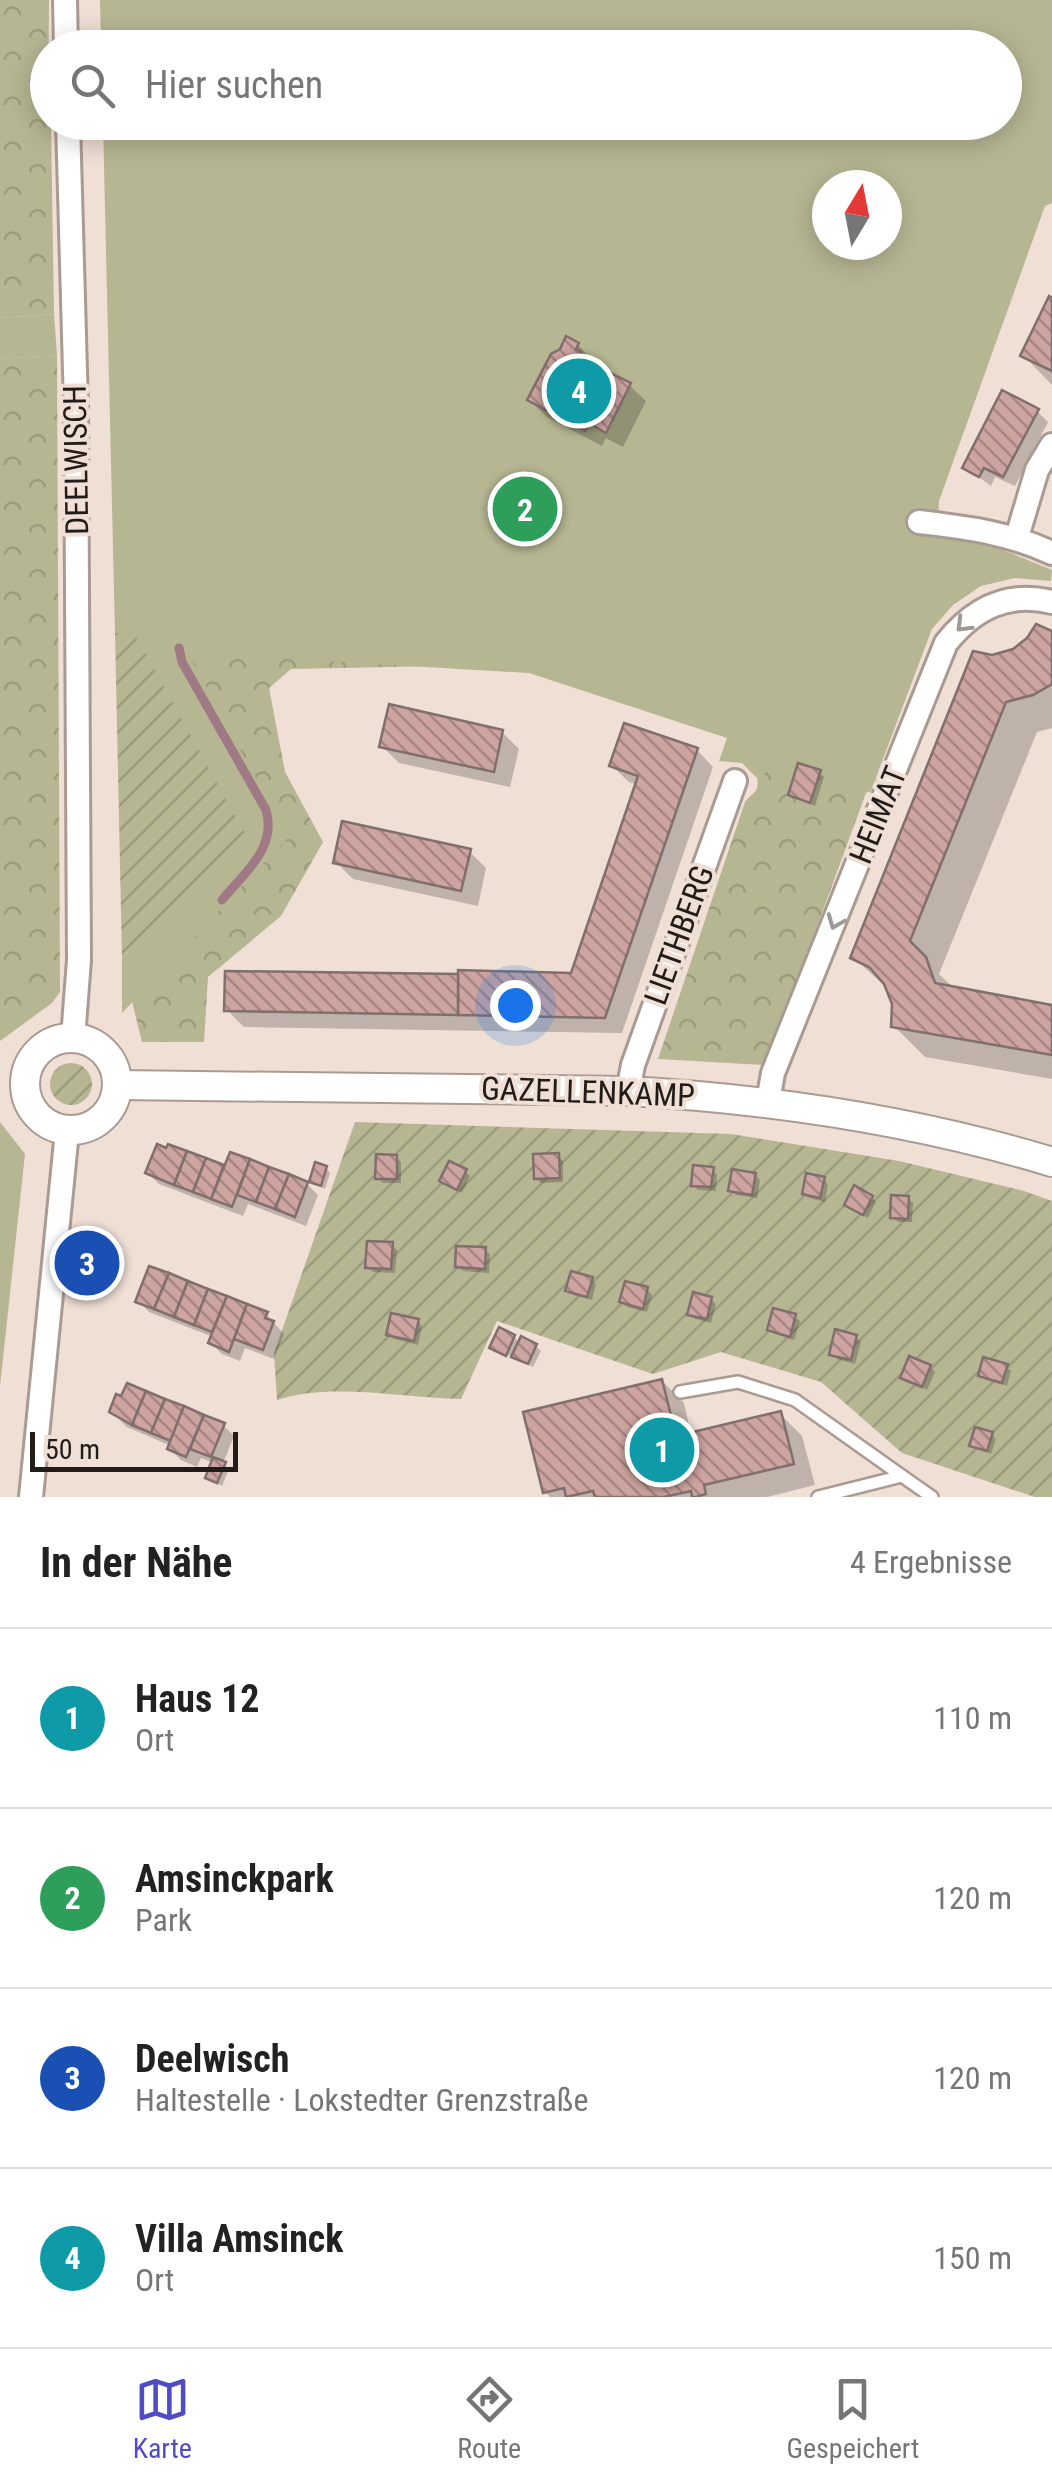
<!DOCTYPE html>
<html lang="de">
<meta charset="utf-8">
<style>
:root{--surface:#fff;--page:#f2f2f2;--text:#222;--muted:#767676;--line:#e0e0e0;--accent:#504cc3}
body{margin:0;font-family:"Roboto Condensed",sans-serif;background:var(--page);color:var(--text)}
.compass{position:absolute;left:812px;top:170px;width:90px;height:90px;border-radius:50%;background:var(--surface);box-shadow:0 5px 25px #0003;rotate:10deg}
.scale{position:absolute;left:30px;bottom:25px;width:208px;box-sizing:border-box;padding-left:10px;border:5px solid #221c19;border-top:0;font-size:28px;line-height:35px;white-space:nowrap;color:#221c19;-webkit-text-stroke:8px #efdfd5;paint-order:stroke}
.you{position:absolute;left:515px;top:1005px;width:35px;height:35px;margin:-25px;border:8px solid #fff;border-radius:50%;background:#1a73e8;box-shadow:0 0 0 15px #1a73e833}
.badge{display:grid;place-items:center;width:65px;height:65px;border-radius:50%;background:var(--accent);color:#fff;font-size:32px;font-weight:700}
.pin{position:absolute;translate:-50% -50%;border:5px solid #fff;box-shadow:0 2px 10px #0006}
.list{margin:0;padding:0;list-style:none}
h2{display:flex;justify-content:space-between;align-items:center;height:130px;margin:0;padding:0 40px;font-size:42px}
h2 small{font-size:32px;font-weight:400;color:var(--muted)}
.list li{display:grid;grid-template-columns:65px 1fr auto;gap:30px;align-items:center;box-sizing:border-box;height:180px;padding:0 40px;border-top:2px solid var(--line)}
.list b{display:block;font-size:38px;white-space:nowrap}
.list p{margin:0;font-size:32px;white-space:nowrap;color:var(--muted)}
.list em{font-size:32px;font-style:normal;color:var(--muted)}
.icon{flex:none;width:55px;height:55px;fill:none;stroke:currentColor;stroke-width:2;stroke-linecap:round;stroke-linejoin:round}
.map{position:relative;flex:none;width:1052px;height:1497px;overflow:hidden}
.search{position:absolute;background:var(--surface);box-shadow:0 5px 25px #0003;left:30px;right:30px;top:30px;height:110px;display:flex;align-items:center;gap:25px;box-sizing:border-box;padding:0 35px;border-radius:55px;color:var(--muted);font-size:38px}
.sheet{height:850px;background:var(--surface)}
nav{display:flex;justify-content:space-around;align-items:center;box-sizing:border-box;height:140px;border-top:2px solid var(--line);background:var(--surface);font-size:28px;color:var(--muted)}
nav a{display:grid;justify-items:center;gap:5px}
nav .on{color:var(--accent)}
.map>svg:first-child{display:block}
.forest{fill:url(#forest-crowns)}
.park{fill:#b6b693;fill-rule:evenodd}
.garden{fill:url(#garden-furrows)}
.shadow{fill:#0003}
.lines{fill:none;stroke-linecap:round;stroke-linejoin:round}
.stream{stroke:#9f7a85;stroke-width:9}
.building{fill:url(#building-back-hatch);stroke:#806f6c;stroke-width:2.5}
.service-casing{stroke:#aa9b92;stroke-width:16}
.minor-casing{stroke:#aa9b92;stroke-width:28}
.tertiary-casing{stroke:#aa9b92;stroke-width:32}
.service{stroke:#fff;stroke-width:11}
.minor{stroke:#fff;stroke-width:22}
.tertiary{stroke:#fff;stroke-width:28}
.oneway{stroke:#9c9998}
.labels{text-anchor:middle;stroke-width:8;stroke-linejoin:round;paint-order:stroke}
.street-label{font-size:32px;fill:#221c19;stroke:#efdfd5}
</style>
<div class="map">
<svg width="1052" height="1497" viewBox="0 0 1052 1497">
<defs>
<pattern id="forest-crowns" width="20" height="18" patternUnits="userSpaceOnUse" patternTransform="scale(2.5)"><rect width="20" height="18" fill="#b6b693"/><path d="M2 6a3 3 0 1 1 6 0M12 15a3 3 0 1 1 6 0" fill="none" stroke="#9c9c7e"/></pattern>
<pattern id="garden-furrows" width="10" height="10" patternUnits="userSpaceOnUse" patternTransform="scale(2.5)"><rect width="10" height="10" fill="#b6b693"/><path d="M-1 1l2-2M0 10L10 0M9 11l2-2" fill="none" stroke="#9c9c7e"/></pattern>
<pattern id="building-back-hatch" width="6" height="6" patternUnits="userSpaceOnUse" patternTransform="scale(2.5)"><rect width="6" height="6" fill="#cda4a0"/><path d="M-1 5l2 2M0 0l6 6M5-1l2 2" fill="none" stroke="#a68582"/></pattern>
</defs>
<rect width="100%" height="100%" fill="#efdfd5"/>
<g class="forest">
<path d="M 0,0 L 49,0 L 48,122 L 51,123 L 54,314 L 0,318 Z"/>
<path d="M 275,123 L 979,581 L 950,602 L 921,637 L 861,791 L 866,793 L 766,1065 L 658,1059 L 745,802 C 752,792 760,793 757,778 L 764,773 L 727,727 L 530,664 L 291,669 L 269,688 L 285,772 L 323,842 L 281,916 L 208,977 L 204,1042 L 142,1042 L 130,993 Z"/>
<path d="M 57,355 L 60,992 L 52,1003 L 0,1041 L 0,359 Z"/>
</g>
<g class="park">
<path d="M 100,0 L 1052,0 L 1052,203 L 1045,206 L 939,501 L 937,537 L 996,547 L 1052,570 L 1051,581 L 1015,578 L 981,586 L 953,605 L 932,629 L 871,791 L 866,793 L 784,761 L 757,778 L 742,763 L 719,761 L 727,738 L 529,673 L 188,653 L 288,838 L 122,1013 L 122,958 L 246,837 L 134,634 L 115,633 L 103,123 L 1004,122 L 1004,48 L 101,47 ZM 827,185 L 887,185 L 887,245 L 827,245 Z"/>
<path d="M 54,314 L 57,355 L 0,359 L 0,318 Z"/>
<path d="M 0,1122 L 25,1154 L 0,1386 Z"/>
</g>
<g class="garden">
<path d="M 115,633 L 134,633 L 247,837 L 122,958 Z"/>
<circle cx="71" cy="1084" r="21"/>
<path d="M 355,1122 L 731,1134 L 899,1161 L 1024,1191 L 1052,1201 L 1052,1497 L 1035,1497 L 902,1453 L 821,1382 L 721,1352 L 653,1374 L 497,1321 L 461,1399 C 403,1398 331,1382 277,1400 L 274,1353 Z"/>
</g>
<g class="shadow">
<path d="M 1052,295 L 1052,385 L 1023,355 Z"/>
<path d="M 578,345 L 595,362 L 592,367 L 629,385 L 646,401 L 623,447 L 606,438 L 602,446 L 547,417 L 530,400 Z"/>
<path d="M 1037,411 L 1048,422 L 1015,486 L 995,477 L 991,486 L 965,467 Z"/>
<path d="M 1052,634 L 1052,728 L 1037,732 L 939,974 L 955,989 L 1052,1007 L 1052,1079 L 925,1057 L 894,1026 L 894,1004 L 890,991 L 853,957 L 992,657 L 1014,652 Z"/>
<path d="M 502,732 L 519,749 L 510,787 L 399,763 L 382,746 Z"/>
<path d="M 697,750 L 713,767 L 622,1033 L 244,1027 L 227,1010 L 572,976 L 638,785 L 629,782 L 612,766 Z"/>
<path d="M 819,772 L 824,777 L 815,806 L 791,795 Z"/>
<path d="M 469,851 L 486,868 L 478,906 L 353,879 L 336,862 Z"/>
<path d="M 169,1147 L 226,1169 L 231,1155 L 307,1184 L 318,1195 L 306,1226 L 248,1204 L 243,1216 L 159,1184 L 148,1173 Z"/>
<path d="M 558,1156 L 563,1161 L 563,1182 L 541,1183 L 536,1178 Z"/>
<path d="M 396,1157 L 401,1162 L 401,1183 L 383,1183 L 378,1178 Z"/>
<path d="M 326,1168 L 330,1173 L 325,1189 L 312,1181 Z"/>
<path d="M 712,1170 L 717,1174 L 716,1191 L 698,1190 L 693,1185 Z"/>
<path d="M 465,1171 L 470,1176 L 462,1193 L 442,1181 Z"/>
<path d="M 755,1175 L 760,1180 L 757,1198 L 736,1195 L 731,1190 Z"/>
<path d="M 823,1179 L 828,1184 L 825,1202 L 809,1198 L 804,1194 Z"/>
<path d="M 872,1198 L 876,1202 L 868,1218 L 851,1209 Z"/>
<path d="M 908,1198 L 913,1203 L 912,1222 L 898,1222 L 893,1217 Z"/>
<path d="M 392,1245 L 397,1250 L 395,1273 L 373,1272 L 368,1267 Z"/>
<path d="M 485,1250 L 490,1254 L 489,1273 L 463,1271 L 458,1266 Z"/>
<path d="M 150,1269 L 266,1314 L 284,1334 L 274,1359 L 245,1348 L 240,1361 L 222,1354 L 211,1343 L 213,1337 L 149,1312 L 138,1301 Z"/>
<path d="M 591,1279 L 596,1284 L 592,1300 L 573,1295 L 568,1290 Z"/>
<path d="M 647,1290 L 652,1295 L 647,1312 L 627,1307 L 622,1302 Z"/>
<path d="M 711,1299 L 716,1304 L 711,1323 L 695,1319 L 690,1314 Z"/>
<path d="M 795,1317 L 800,1321 L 794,1340 L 775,1334 L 770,1330 Z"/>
<path d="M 417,1321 L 422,1326 L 418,1345 L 394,1339 L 389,1334 Z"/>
<path d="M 514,1337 L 520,1343 L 536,1346 L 541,1351 L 533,1367 L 492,1347 Z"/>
<path d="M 856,1337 L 861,1342 L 855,1364 L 837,1359 L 832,1354 Z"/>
<path d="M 930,1367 L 935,1372 L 927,1390 L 903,1378 Z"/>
<path d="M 1006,1367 L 1011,1371 L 1007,1386 L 986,1380 L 981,1375 Z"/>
<path d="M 662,1381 L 684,1403 L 691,1435 L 780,1414 L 802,1436 L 815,1485 L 767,1497 L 550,1497 L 545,1492 Z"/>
<path d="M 128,1386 L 223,1425 L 234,1436 L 223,1463 L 229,1469 L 222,1486 L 208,1478 L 214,1463 L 201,1458 L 197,1467 L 181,1460 L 170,1449 L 171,1446 L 127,1427 L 116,1416 Z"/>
<path d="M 992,1434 L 996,1439 L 991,1454 L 972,1445 Z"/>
</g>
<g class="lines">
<path class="stream" d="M 179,648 L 182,662 L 266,810 C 277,848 245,872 222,900"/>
</g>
<g class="building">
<path d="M 1049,296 L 1052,298 L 1052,371 L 1020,356 Z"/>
<path d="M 566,336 L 579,343 L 576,349 L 581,352 L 578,357 L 631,383 L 606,433 L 589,423 L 585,431 L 527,400 L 551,354 L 560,349 Z"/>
<path d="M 1002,390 L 1039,409 L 1003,477 L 984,468 L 979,477 L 962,468 Z"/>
<path d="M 1036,624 L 1052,631 L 1052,684 L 1033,695 L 1006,702 L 910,941 L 926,957 L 935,983 L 1052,1005 L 1052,1055 L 891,1027 L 892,1004 L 884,984 L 869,967 L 850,958 L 973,651 L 992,655 L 1013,649 L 1027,638 Z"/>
<path d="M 389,704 L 503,730 L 494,772 L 379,747 Z"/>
<path d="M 624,723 L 698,748 L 605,1018 L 458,1015 L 458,970 L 571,973 L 638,776 L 609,766 Z"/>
<path d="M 798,763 L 821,770 L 810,803 L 788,795 Z"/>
<path d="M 342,821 L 471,849 L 461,891 L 333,863 Z"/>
<path d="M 225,971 L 458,974 L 458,1015 L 224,1011 Z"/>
<path d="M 157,1144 L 166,1148 L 168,1144 L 187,1151 L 174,1185 L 145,1173 Z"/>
<path d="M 187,1151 L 206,1158 L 193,1192 L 174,1185 Z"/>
<path d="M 230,1152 L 250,1159 L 232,1207 L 211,1199 Z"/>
<path d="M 559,1153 L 560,1178 L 534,1179 L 533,1154 Z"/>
<path d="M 376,1154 L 397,1155 L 397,1179 L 375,1179 Z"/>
<path d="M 206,1158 L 224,1165 L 211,1199 L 193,1192 Z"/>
<path d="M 250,1159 L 269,1167 L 256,1202 L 237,1195 Z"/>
<path d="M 449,1161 L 467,1169 L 457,1190 L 439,1181 Z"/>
<path d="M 315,1162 L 327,1166 L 321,1186 L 309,1182 Z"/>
<path d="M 693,1165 L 714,1167 L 711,1187 L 691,1186 Z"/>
<path d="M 269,1167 L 289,1174 L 275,1209 L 256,1202 Z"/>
<path d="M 732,1169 L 756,1173 L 752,1195 L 728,1191 Z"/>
<path d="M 806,1173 L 825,1177 L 820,1198 L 802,1194 Z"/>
<path d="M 289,1174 L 308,1182 L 295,1217 L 275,1209 Z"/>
<path d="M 854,1185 L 873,1196 L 863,1215 L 844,1205 Z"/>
<path d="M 891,1195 L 909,1196 L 908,1219 L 890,1218 Z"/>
<path d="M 367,1241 L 393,1242 L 391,1269 L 365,1268 Z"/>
<path d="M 456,1246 L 486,1247 L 485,1269 L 455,1267 Z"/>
<path d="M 149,1266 L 169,1273 L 154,1309 L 135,1302 Z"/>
<path d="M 571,1271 L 593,1277 L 587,1297 L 565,1291 Z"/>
<path d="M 169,1273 L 188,1281 L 174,1317 L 154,1309 Z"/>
<path d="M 188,1281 L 208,1289 L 194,1325 L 174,1317 Z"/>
<path d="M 625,1281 L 648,1287 L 643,1309 L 619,1302 Z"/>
<path d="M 208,1289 L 227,1296 L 212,1332 L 194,1325 Z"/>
<path d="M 693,1292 L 712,1297 L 707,1319 L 687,1315 Z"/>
<path d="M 227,1296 L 247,1304 L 229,1352 L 208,1343 Z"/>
<path d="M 247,1304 L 268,1312 L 265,1318 L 274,1321 L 263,1350 L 234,1339 Z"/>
<path d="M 773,1308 L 796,1314 L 790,1337 L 767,1330 Z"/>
<path d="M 391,1313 L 419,1319 L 414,1341 L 386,1335 Z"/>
<path d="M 499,1327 L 515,1335 L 506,1356 L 489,1348 Z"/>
<path d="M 835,1329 L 857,1335 L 851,1360 L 829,1355 Z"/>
<path d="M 521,1336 L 537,1344 L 528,1364 L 511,1357 Z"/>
<path d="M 909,1356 L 931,1365 L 922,1387 L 900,1378 Z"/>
<path d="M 983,1357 L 1008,1364 L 1002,1383 L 978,1376 Z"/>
<path d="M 662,1379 L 676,1436 L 781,1411 L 794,1464 L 704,1485 L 706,1494 L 696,1497 L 692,1497 L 691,1491 L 664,1497 L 595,1497 L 593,1491 L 566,1497 L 564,1488 L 543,1493 L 523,1412 Z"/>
<path d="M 127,1383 L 146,1391 L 132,1425 L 109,1412 L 116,1394 L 121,1396 Z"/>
<path d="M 146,1391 L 165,1399 L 151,1433 L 132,1425 Z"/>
<path d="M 165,1399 L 184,1406 L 171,1441 L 151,1433 Z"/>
<path d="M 184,1406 L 204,1415 L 186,1457 L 167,1449 Z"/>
<path d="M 204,1415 L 225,1423 L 211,1457 L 190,1449 Z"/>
<path d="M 975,1427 L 993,1432 L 987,1451 L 969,1446 Z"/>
<path d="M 213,1457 L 226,1462 L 217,1483 L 205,1478 Z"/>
</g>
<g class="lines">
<defs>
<g id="service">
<path d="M 680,1392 L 738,1382 L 795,1400 L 902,1476"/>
<path d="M 818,1497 L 902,1476 L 932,1497"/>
</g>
<g id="minor">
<path d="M 65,0 L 66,48"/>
<path d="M 68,122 L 76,406 L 79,960 L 73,1038"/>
<path d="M 919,522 C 968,528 1006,532 1052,553"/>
<path d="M 1017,537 L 1037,470 L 1052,445"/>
<path d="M 628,1091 L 633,1065 L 735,781"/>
<path d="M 768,1102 L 773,1073 L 946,643 C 974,608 1008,591 1052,602"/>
<path d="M 31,1497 L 67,1131"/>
</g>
<g id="tertiary">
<circle cx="71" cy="1084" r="46"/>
<path d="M 117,1085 L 628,1091 C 771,1099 914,1120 1052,1162"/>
</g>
</defs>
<use href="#service" class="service-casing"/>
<use href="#minor" class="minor-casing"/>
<use href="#tertiary" class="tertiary-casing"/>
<use href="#service" class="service"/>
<use href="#minor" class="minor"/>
<use href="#tertiary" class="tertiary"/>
</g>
<defs><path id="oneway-chevron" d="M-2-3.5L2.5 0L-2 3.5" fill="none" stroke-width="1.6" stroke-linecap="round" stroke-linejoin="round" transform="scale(2.5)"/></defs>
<g class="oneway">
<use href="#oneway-chevron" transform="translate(963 625) rotate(135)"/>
<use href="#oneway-chevron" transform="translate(835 922) rotate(112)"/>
</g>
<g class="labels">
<g class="street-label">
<text transform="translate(76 460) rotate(-91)" y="11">DEELWISCH</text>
<text transform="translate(878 815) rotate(-68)" y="11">HEIMAT</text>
<text transform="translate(679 935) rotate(-70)" y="11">LIETHBERG</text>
<text transform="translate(588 1092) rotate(2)" y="11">GAZELLENKAMP</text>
</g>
</g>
</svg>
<svg class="compass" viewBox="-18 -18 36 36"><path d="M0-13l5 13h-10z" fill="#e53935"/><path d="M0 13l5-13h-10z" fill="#767676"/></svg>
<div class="scale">50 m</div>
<div class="you"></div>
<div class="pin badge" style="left:662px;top:1450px;background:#0f9aa8">1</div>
<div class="pin badge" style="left:525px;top:509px;background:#2e9e5b">2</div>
<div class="pin badge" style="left:87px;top:1263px;background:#1a4fb4">3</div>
<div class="pin badge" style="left:579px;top:391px;background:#0f9aa8">4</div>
<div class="search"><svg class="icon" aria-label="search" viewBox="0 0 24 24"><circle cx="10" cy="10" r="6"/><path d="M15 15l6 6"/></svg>Hier suchen</div>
</div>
<section class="sheet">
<h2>In der Nähe<small>4 Ergebnisse</small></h2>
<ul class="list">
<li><span class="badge" style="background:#0f9aa8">1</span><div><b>Haus 12</b><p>Ort</p></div><em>110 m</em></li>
<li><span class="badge" style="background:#2e9e5b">2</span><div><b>Amsinckpark</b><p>Park</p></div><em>120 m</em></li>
<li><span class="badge" style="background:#1a4fb4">3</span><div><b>Deelwisch</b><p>Haltestelle · Lokstedter Grenzstraße</p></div><em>120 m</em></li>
<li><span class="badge" style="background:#0f9aa8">4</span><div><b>Villa Amsinck</b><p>Ort</p></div><em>150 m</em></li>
</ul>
</section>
<nav>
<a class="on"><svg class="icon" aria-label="map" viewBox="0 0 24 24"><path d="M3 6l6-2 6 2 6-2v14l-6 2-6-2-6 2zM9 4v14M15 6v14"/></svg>Karte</a>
<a><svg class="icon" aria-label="directions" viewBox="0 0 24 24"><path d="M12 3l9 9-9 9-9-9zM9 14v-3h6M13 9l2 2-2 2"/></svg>Route</a>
<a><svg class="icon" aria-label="saved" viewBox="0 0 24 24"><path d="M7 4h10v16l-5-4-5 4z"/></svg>Gespeichert</a>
</nav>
